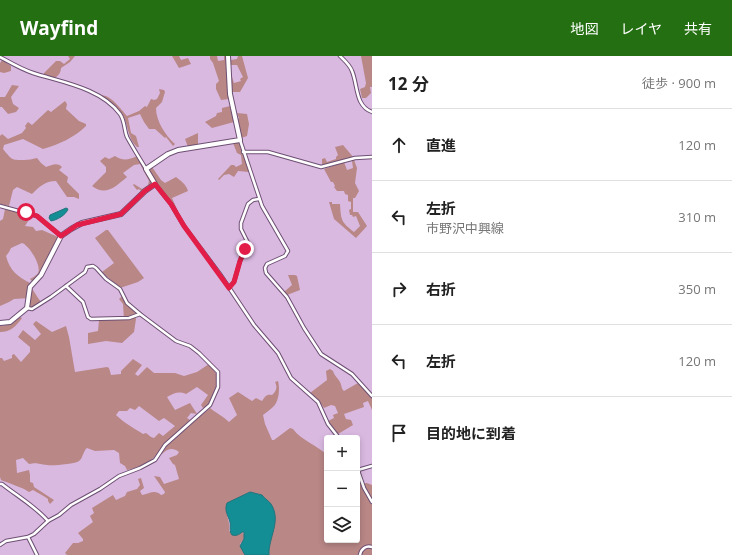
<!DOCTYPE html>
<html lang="ja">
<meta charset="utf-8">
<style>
:root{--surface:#fff;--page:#f2f2f2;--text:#222;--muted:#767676;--line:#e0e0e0;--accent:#246f11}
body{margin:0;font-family:"Open Sans","Noto Sans JP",sans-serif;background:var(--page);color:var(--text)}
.controls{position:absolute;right:12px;bottom:12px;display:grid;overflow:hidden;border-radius:4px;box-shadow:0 2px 6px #0003}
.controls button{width:36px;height:36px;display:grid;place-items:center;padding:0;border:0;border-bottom:1px solid var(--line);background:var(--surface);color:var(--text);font:20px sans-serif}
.stop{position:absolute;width:12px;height:12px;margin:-9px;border:3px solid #e11d48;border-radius:50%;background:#fff}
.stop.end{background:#e11d48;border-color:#fff;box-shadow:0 1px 4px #0008}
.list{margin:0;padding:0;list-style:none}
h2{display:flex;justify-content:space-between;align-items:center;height:52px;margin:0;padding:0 16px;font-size:17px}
h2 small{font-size:13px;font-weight:400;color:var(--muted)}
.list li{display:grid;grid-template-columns:26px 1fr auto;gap:12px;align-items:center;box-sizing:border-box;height:72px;padding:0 16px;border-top:1px solid var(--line)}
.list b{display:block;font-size:15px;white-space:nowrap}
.list p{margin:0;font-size:13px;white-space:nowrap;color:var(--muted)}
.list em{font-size:13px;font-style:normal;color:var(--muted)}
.icon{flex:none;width:22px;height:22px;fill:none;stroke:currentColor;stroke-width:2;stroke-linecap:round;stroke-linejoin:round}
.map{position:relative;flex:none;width:372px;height:499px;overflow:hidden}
header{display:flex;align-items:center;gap:24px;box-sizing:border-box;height:56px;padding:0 20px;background:var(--accent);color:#fff}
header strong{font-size:19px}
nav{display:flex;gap:22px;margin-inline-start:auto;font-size:14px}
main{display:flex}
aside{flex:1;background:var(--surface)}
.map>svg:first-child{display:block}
.green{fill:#b88786;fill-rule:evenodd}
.water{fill:#138e94;stroke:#21737c}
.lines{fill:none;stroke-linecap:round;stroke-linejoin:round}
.minor-casing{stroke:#6d4f73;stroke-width:4.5}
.secondary-casing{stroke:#6d4f73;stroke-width:6}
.minor{stroke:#fff;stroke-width:2.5}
.secondary{stroke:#fff;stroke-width:4}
.route{stroke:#e11d48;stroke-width:5}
</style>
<header>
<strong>Wayfind</strong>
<nav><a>地図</a><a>レイヤ</a><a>共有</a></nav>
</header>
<main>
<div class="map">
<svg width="372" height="499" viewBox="0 0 372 499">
<rect width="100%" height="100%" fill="#dab9e1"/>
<g class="green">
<path d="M 68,0 L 75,0 L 70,6 L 61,12 C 61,16 59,19 55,22 L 44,19 L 44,17 L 56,5 L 60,5 L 64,8 L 70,3 Z"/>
<path d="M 172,0 L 179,0 L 181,4 L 188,2 L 191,8 L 179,12 Z"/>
<path d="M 210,0 L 217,0 L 218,5 L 224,4 L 224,0 L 226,0 L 229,43 L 221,44 L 216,33 L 216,28 L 219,25 L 213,7 L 210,3 Z"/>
<path d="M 238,0 L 242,0 L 248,22 L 240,36 L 232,36 L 230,22 L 232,21 L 234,27 L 241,25 L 240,23 L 243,21 L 237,9 L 231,9 L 231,4 L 237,3 Z"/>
<path d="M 361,0 L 372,0 L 372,31 L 370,31 L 371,37 L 366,42 L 362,42 L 360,33 L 365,31 L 366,27 Z"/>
<path d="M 2,4 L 11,10 L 11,15 L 4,17 L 0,16 L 0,7 Z"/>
<path d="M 12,29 L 19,30 L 11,41 L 13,48 L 19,52 L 16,56 L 8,58 L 2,51 L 0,51 L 0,41 L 5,41 Z"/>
<path d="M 159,33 L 164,34 L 165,36 L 162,46 L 156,52 C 156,65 165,79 175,88 L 173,90 L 166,81 L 165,82 L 155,73 L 149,73 L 144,66 L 140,58 L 128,62 L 131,77 L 136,80 L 139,91 L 137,91 C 127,82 129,70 123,60 C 117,50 107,47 100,39 C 110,38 121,53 127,60 L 139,55 L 145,50 L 147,51 L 151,43 L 154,44 L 157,43 L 160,37 Z"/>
<path d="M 65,45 L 67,48 L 66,53 L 79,65 L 86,68 L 86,70 C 75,81 58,89 43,93 L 23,83 L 4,89 L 3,93 C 12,104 11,104 24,104 C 29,104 32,103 37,102 L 41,107 L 46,111 C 52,109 57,106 62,111 L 59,114 L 68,121 L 67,126 L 79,138 L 79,143 L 74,141 L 67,141 L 56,125 C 45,125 39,131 32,138 L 17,131 L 13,134 L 9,150 L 0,148 L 0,80 L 2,78 L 8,83 L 22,77 L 26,72 L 25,70 L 28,66 L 32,69 L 48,54 L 51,56 Z"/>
<path d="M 230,50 L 235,64 L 234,66 L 212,72 L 205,66 L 216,60 L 217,57 L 222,56 L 222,52 Z"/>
<path d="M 237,57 L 247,58 L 249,68 L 247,80 L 241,82 L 237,63 L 239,62 Z"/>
<path d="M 198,77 L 198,88 L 188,91 L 185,83 Z"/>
<path d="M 237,86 L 239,87 L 249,116 L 238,115 L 234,121 L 229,118 L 224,119 L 219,124 L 218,123 L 219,122 L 231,109 L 234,109 L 236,111 L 242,108 L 241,99 L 237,97 L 233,87 Z"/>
<path d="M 343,89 L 354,102 L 322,109 L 322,103 L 325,102 L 327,106 L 336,103 L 336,101 L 338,99 L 335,91 Z"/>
<path d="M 115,100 C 122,105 129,104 137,100 L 154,127 L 142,136 L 139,133 L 137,134 L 133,129 L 134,128 L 142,133 L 148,129 L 149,125 L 140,108 L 134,109 L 123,117 L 127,121 C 116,130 106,141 92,130 L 106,116 L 106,111 L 100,105 L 105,101 L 109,103 Z"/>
<path d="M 354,104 L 357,112 L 355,127 L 359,135 L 355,142 L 353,142 L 353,156 L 358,156 L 367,170 L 356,182 L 334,163 L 329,146 L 332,146 L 332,148 L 340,148 C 341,164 341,166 354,176 L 360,170 L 356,160 L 353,161 L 352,159 L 350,159 L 349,154 L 351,153 L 351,146 L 348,145 L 348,139 L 345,138 L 344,135 L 337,135 L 334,131 L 335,130 L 333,126 L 331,126 L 324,113 L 344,106 L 347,114 L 353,112 L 352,105 Z"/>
<path d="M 152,111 L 161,124 L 165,127 L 176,121 C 181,125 186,128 188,135 L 172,142 L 178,155 L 177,157 L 148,114 Z"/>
<path d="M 5,153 L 32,159 L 25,170 L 33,171 L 36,175 L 42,174 L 58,181 L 42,214 L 33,226 L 30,223 C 32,222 37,219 38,217 C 42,210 29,189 22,187 L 11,192 L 9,196 L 6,200 C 10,215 17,220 30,227 L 29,229 C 34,234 36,240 41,246 L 32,251 L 29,251 L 30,242 L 14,243 L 9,246 L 0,250 L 0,165 L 3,163 Z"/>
<path d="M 106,174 L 108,174 L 144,222 L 138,226 L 120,232 L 108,222 L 102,216 L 114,207 L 95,182 Z"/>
<path d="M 288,219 L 295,219 L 297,220 L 300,234 L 287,239 L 285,237 L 285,235 L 292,229 Z"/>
<path d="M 122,240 L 126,248 L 138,257 L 138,258 L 135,260 L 136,263 L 134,276 L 122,287 L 106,285 L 88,288 L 88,277 L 98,275 L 99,264 L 124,264 L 123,248 L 119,243 Z"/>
<path d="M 20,261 L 22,262 C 16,270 11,276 0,276 L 0,270 L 7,269 Z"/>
<path d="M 36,265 L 52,276 L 66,270 L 69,281 L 75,316 L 107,311 L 109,312 L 111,319 L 121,318 L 121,315 L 133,303 L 142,309 L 135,318 L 138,320 L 147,311 L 154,317 L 175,317 L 184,320 L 197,316 L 209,308 C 225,324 214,332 208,350 L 203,352 L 201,349 L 208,339 L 197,331 L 186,338 C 179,335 174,337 167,341 L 175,354 L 190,347 L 197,358 L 191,357 L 187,362 L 193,366 L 210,352 C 216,357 223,360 229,366 L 237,359 L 229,342 L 238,336 L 252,345 L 256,342 L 262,345 C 265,341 266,338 272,339 C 276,335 278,332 275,326 L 278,325 C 280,332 279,345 274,350 C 271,353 267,356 263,359 L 265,368 L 272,384 L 274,384 L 290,372 L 293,373 C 302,385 317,389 327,399 L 327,484 L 357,484 L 357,422 L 358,422 L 362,428 L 367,427 L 372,429 L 372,499 L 269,499 L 270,447 L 266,444 L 262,439 L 250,436 L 228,447 C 223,458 231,463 229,475 L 238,479 L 242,476 L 245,479 L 244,483 L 240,488 L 245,499 L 67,499 L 65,497 L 73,487 L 78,487 L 83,485 L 83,483 L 78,477 L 93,466 L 90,460 L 94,457 L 92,452 L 113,439 L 116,444 L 125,440 L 127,436 L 137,433 L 140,429 L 138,423 L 141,422 L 144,432 L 140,435 L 142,439 C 149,438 155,433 161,439 L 164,438 L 165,436 L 154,420 L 160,421 L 164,428 L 179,423 L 175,409 L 173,408 L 169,402 L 177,399 L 179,396 C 172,391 168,393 162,398 L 158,397 C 151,407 138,412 127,414 L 125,410 L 120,407 L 119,397 L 114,394 L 95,395 L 87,392 C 83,395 83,402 79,405 C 75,408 52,410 47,409 C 39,408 37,406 29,408 L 23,402 L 16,404 L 17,417 L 29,414 L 30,419 L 30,426 L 33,427 L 34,431 L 54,444 L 50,448 L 48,445 L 48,443 C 44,440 38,437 33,434 L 29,436 C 24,432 8,427 1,424 L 0,421 L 0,302 L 2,302 L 4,305 L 12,302 L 12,299 L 14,298 L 21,306 L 30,296 L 30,291 L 18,281 L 23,274 L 35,284 L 41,278 L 33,268 ZM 139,350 L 159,365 L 164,362 L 175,370 L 163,380 L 159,377 L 154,382 L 151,381 L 146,377 L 143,378 C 134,372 124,367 116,359 L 119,355 L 127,355 L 130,352 L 135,354 Z"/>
<path d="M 330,313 L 333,315 C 335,321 338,322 340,326 C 342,330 341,332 344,335 L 358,327 L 372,342 L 372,354 L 368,345 L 363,347 L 364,351 L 344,358 L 346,363 L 351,364 L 353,369 L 338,378 L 328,365 L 334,362 L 333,359 L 338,357 L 335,350 L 331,349 L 324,352 L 318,344 L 310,337 L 327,324 L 326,315 Z"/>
</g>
<g class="water">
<path d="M 66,152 L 68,153 C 66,159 57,164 51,165 L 49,162 L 50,159 Z"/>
<path d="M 250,436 L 262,439 C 265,443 269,445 271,448 C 282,465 268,482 269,499 L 245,499 L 240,490 L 244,483 L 244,476 L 242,476 C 239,479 236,480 232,479 C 229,475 231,472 230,466 C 228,459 224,455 227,447 Z"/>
</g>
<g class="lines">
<defs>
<g id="minor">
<path d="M 340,0 C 344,4 350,9 352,15 C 358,29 355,50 372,56"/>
<path d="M 0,1 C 11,7 21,13 33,17 C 61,26 101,32 120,58 C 125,65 124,74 127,81 C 133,92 140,103 146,113"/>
<path d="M 240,84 L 262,150 L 288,195 L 285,200 L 267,208 L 265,212 L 266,217 L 287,241 L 304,272 L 321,298 L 352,318 L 372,340"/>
<path d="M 243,96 L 268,96 L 321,111 L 355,102 L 372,101"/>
<path d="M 155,128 L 171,148 L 184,170 L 220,218 L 254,269 L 278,297 L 291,322 L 318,346 L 328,368 L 339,382"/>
<path d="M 0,150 L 37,160 L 61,180"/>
<path d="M 66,230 L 83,246 L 88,261 L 91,263 L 129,262 L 140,258"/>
<path d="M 229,231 L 234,226 L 240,205 L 248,187 L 241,173 L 241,167 L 248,148 L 253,144 L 259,143"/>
<path d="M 357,412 L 364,432 L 372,446"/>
<path d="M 358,414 L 372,410"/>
<path d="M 0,428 L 2,428 C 17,440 35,450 48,465"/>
<path d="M 28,481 L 37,499"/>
<path d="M 0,489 L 6,485 L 28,481 L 34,478 L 48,465 L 59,459 L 71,449 L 100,433 L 119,420 L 140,412 L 155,404 L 165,389 L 210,349 L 218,331 L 218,316 L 199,297 L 190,290 L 176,285 L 140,258 L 127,247 L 120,233 L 106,223 L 96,212 L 93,210 L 87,211 L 85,216 L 51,241 L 32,253 L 27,252"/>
<path d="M 360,499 C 361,493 366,489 372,491"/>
</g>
<path id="secondary" d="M 0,267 L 10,266 L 27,252 L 30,231 L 41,219 L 61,180 L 71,173 L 82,167 L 121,158 L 145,135 L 155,128 L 146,113 L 168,98 L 178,94 L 240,84 L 230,38 L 228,0"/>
</defs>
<use href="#minor" class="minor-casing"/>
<use href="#secondary" class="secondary-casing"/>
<use href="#minor" class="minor"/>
<use href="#secondary" class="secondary"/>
</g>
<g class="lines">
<path class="route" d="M 26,156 L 37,160 L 61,180 L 77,169 L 121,158 L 145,135 L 155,128 L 171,148 L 184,170 L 229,232 L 234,226 L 240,205 L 245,193"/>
</g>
</svg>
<div class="controls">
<button>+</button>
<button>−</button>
<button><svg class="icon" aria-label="layers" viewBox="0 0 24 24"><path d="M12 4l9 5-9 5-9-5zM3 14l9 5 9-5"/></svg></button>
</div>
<div class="stop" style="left:26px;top:156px"></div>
<div class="stop end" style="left:245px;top:193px"></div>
</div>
<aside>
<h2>12 分<small>徒歩 · 900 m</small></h2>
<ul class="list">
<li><svg class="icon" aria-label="ahead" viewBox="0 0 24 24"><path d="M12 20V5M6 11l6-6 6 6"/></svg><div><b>直進</b></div><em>120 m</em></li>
<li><svg class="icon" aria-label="left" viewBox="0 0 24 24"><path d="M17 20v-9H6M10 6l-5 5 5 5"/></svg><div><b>左折</b><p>市野沢中興線</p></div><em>310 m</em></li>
<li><svg class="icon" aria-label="right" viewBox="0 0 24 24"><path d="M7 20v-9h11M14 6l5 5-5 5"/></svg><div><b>右折</b></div><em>350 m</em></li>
<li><svg class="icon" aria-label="left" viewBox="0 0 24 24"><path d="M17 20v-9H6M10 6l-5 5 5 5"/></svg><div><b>左折</b></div><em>120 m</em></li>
<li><svg class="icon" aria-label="arrive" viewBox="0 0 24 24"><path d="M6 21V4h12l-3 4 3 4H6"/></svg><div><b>目的地に到着</b></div></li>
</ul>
</aside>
</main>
